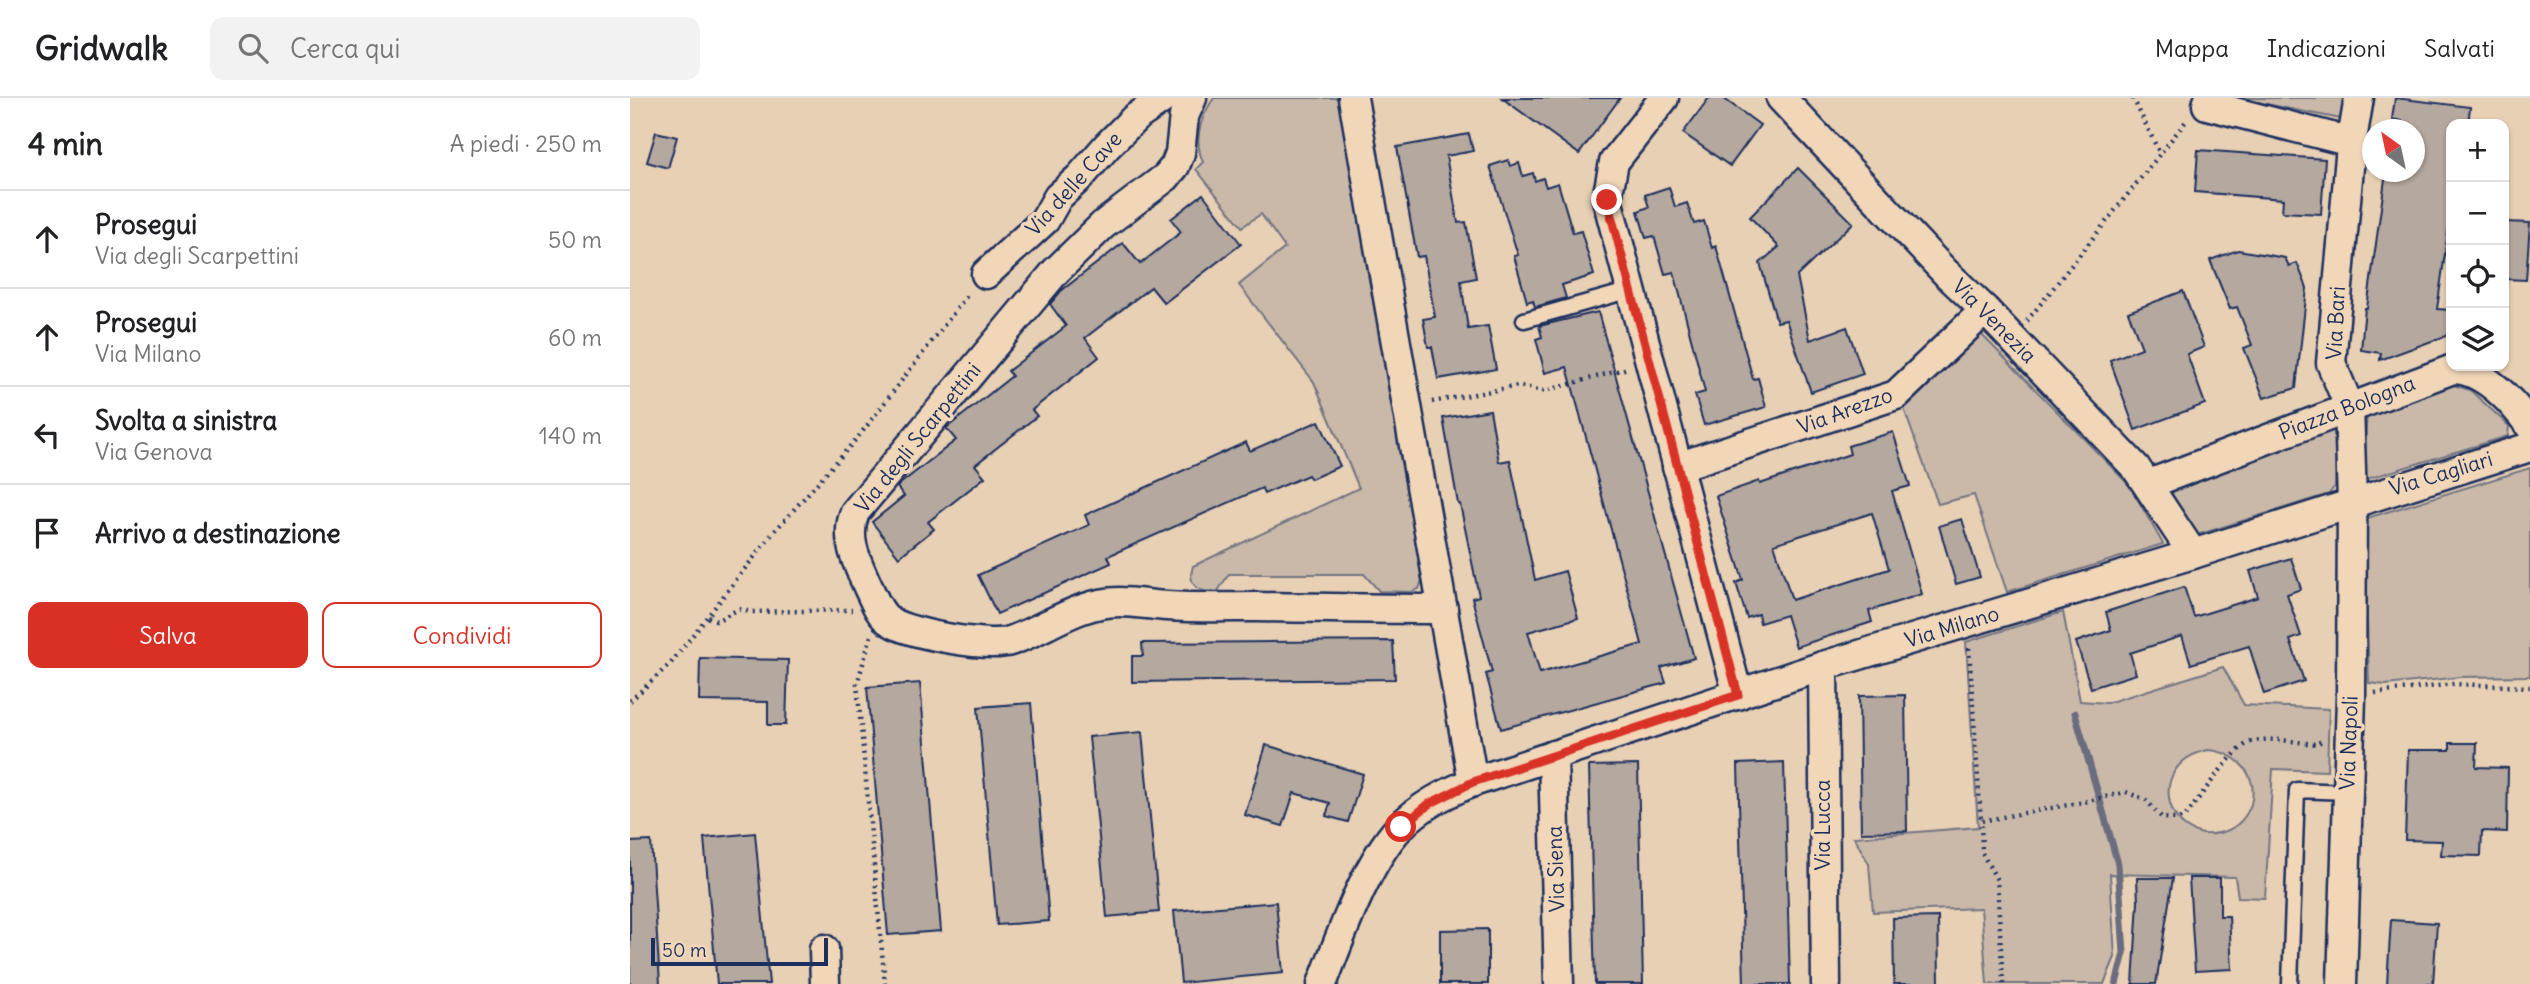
<!DOCTYPE html>
<html lang="it">
<meta charset="utf-8">
<style>
:root{--surface:#fff;--page:#f2f2f2;--text:#202124;--muted:#757577;--line:#e0e0e0;--accent:#d93025}
body{margin:0;font-family:Delius,sans-serif;background:var(--page);color:var(--text)}
.controls{position:absolute;right:21px;top:21px;display:grid;overflow:hidden;border-radius:14px;box-shadow:0 2px 5px #0004}
.controls button{width:63px;height:63px;display:grid;place-items:center;padding:0;border:0;border-bottom:2px solid var(--line);background:var(--surface);color:var(--text);font:35px sans-serif}
.compass{position:absolute;left:1732px;top:21px;width:63px;height:63px;border-radius:50%;background:var(--surface);box-shadow:0 2px 5px #0004;rotate:327deg}
.scale{position:absolute;left:21px;bottom:18px;width:177px;box-sizing:border-box;padding-left:7px;border:4px solid #1b2f5e;border-top:0;font-size:19px;line-height:24px;white-space:nowrap;color:#1b2f5e;-webkit-text-stroke:5px #f1d7b8;paint-order:stroke}
.stop{position:absolute;width:21px;height:21px;margin:-16px;border:5px solid #d93025;border-radius:50%;background:#fff}
.stop.end{background:#d93025;border-color:#fff;box-shadow:0 2px 7px #0008}
.list{margin:0;padding:0;list-style:none}
h2{display:flex;justify-content:space-between;align-items:center;height:91px;margin:0;padding:0 28px;font-size:30px}
h2 small{font-size:23px;font-weight:400;color:var(--muted)}
.list li{display:grid;grid-template-columns:46px 1fr auto;gap:21px;align-items:center;box-sizing:border-box;height:98px;padding:0 28px;border-top:2px solid var(--line)}
.list b{display:block;font-size:26px;white-space:nowrap}
.list p{margin:0;font-size:23px;white-space:nowrap;color:var(--muted)}
.list em{font-size:23px;font-style:normal;color:var(--muted)}
.actions{display:flex;gap:14px;padding:21px 28px}
.actions a{flex:1;padding:16px 0;border:2px solid var(--accent);border-radius:14px;text-align:center;font-size:24px;color:var(--accent)}
.actions .main{background:var(--accent);color:#fff}
.icon{flex:none;width:38px;height:38px;fill:none;stroke:currentColor;stroke-width:2;stroke-linecap:round;stroke-linejoin:round}
.map{position:relative;flex:none;width:1900px;height:886px;overflow:hidden}
header{display:flex;align-items:center;gap:42px;box-sizing:border-box;height:98px;padding:0 35px;background:var(--surface);border-bottom:2px solid var(--line)}
header strong{font-size:33px}
nav{display:flex;gap:38px;margin-inline-start:auto;font-size:24px}
.search{width:490px;height:63px;background:var(--page);display:flex;align-items:center;gap:18px;box-sizing:border-box;padding:0 24px;border-radius:14px;color:var(--muted);font-size:26px}
main{display:flex}
aside{flex:1;background:var(--surface)}
.map>svg:first-child{display:block}
.green{fill:#cab9a8;stroke:#727483;stroke-width:2;fill-rule:evenodd}
.lines{fill:none;stroke-linecap:round;stroke-linejoin:round}
.stream{stroke:#6a6d7f;stroke-width:7}
.building{fill:#b5a89f;stroke:#1b2f5e;stroke-width:2;fill-rule:evenodd}
.service-casing{stroke:#1b2f5e;stroke-width:19}
.minor-casing{stroke:#1b2f5e;stroke-width:33}
.path{stroke:#1b2f5e;stroke-width:4.5;stroke-dasharray:2 5;stroke-linecap:butt}
.service{stroke:#f1d7b8;stroke-width:14}
.minor{stroke:#f1d7b8;stroke-width:28}
.route{stroke:#d93025;stroke-width:9}
.labels{text-anchor:middle;stroke-width:7;stroke-linejoin:round;paint-order:stroke}
.street-label{font-size:21px;fill:#1b2f5e;stroke:#f1d7b8}
</style>
<header>
<strong>Gridwalk</strong>
<div class="search"><svg class="icon" aria-label="search" viewBox="0 0 24 24"><circle cx="10" cy="10" r="6"/><path d="M15 15l6 6"/></svg>Cerca qui</div>
<nav><a>Mappa</a><a>Indicazioni</a><a>Salvati</a></nav>
</header>
<main>
<aside>
<h2>4 min<small>A piedi · 250 m</small></h2>
<ul class="list">
<li><svg class="icon" aria-label="ahead" viewBox="0 0 24 24"><path d="M12 20V5M6 11l6-6 6 6"/></svg><div><b>Prosegui</b><p>Via degli Scarpettini</p></div><em>50 m</em></li>
<li><svg class="icon" aria-label="ahead" viewBox="0 0 24 24"><path d="M12 20V5M6 11l6-6 6 6"/></svg><div><b>Prosegui</b><p>Via Milano</p></div><em>60 m</em></li>
<li><svg class="icon" aria-label="left" viewBox="0 0 24 24"><path d="M17 20v-9H6M10 6l-5 5 5 5"/></svg><div><b>Svolta a sinistra</b><p>Via Genova</p></div><em>140 m</em></li>
<li><svg class="icon" aria-label="arrive" viewBox="0 0 24 24"><path d="M6 21V4h12l-3 4 3 4H6"/></svg><div><b>Arrivo a destinazione</b></div></li>
</ul>
<div class="actions"><a class="main">Salva</a><a>Condividi</a></div>
</aside>
<div class="map">
<svg width="1900" height="886" viewBox="0 0 1900 886">
<rect width="100%" height="100%" fill="#e8d0b4"/>
<filter id="ink" filterUnits="userSpaceOnUse"><feTurbulence type="fractalNoise" baseFrequency=".0143" numOctaves="2"/><feDisplacementMap in="SourceGraphic" scale="14" xChannelSelector="R" yChannelSelector="G"/><feConvolveMatrix kernelMatrix="1 2 1 2 8 2 1 2 1" color-interpolation-filters="sRGB"/></filter>
<g filter="url(#ink)">
<g class="green">
<path d="M 584,0 L 708,0 L 792,482 L 789,491 L 781,494 L 749,493 L 734,476 L 599,476 L 586,496 C 568,493 557,488 563,468 L 729,390 L 684,284 L 609,187 L 655,150 L 631,116 L 612,129 L 566,71 L 573,64 C 563,41 570,20 584,0 Z"/>
<path d="M 1606,0 L 1722,0 L 1711,21 Z"/>
<path d="M 1351,236 L 1500,388 L 1533,446 L 1377,494 L 1344,397 L 1308,406 L 1274,311 Z"/>
<path d="M 1823,287 L 1840,292 L 1879,328 L 1878,338 L 1737,381 L 1732,377 L 1737,317 Z"/>
<path d="M 1701,331 L 1707,335 L 1705,388 L 1699,396 L 1570,436 L 1564,435 L 1542,396 L 1546,389 Z"/>
<path d="M 1900,370 L 1900,578 L 1830,579 L 1756,587 L 1739,585 L 1734,421 Z"/>
<path d="M 1433,514 L 1450,603 L 1477,605 L 1593,569 L 1614,607 L 1699,611 L 1697,673 L 1643,671 L 1635,800 L 1608,799 L 1605,779 L 1480,776 L 1485,859 L 1474,886 L 1357,886 L 1351,810 L 1243,814 L 1239,766 L 1224,739 L 1348,729 L 1336,544 ZM 1578,652 C 1606,654 1629,676 1621,706 C 1617,718 1608,729 1596,733 C 1538,754 1511,666 1578,652 Z"/>
</g>
<g class="lines">
<path class="stream" d="M 1445,615 L 1488,766 L 1494,855 L 1486,886"/>
</g>
<g class="building">
<path d="M 872,0 L 990,0 L 949,56 Z"/>
<path d="M 1079,0 L 1093,0 L 1130,27 L 1100,68 L 1053,35 Z"/>
<path d="M 1765,0 L 1840,9 L 1838,26 L 1821,26 L 1821,114 L 1807,211 L 1821,212 L 1821,236 L 1750,262 L 1751,255 L 1731,252 L 1735,210 L 1737,210 L 1756,74 L 1784,74 L 1784,32 L 1771,32 L 1772,23 L 1762,21 Z"/>
<path d="M 26,34 L 47,39 L 38,70 L 17,64 Z"/>
<path d="M 839,36 L 843,53 L 816,58 L 828,125 L 836,124 L 846,180 L 831,183 L 838,231 L 858,228 L 866,271 L 808,281 L 802,249 L 798,249 L 793,221 L 805,219 L 794,158 L 787,159 L 767,49 Z"/>
<path d="M 1568,52 L 1695,61 L 1691,116 L 1652,114 L 1653,101 L 1565,94 Z"/>
<path d="M 878,62 L 880,68 L 889,65 L 893,78 L 903,75 L 905,83 L 913,80 L 916,89 L 928,85 L 943,135 L 951,133 L 964,177 L 932,187 L 936,200 L 905,209 L 903,202 L 897,204 L 884,158 L 888,157 L 860,68 Z"/>
<path d="M 1168,70 L 1223,125 L 1167,178 L 1180,242 L 1217,229 L 1233,276 L 1181,294 L 1156,222 L 1147,224 L 1130,165 L 1149,149 L 1120,119 Z"/>
<path d="M 1039,89 L 1045,109 L 1057,105 L 1064,126 L 1074,123 L 1082,150 L 1086,148 L 1123,281 L 1128,280 L 1136,309 L 1074,327 L 1065,297 L 1075,294 L 1044,174 L 1035,176 L 1024,138 L 1016,140 L 1008,113 L 1019,109 L 1015,97 Z"/>
<path d="M 573,96 L 611,146 L 534,205 L 521,189 L 455,240 L 469,259 L 402,312 L 407,318 L 345,367 L 355,379 L 298,424 L 304,431 L 269,459 L 242,424 L 274,398 L 267,389 L 270,386 L 326,342 L 316,330 L 319,328 L 382,278 L 378,273 L 436,228 L 420,206 L 431,193 L 493,145 L 510,166 L 551,134 L 541,121 Z"/>
<path d="M 1874,124 L 1900,125 L 1896,182 L 1874,181 Z"/>
<path d="M 1608,152 L 1655,160 L 1659,168 L 1667,165 L 1677,190 L 1666,290 L 1634,300 L 1614,250 L 1622,247 L 1607,209 L 1600,211 L 1580,162 Z"/>
<path d="M 1553,193 L 1574,249 L 1557,256 L 1575,306 L 1505,332 L 1480,262 L 1512,250 L 1498,214 Z"/>
<path d="M 968,214 L 1064,560 L 1031,570 L 1036,585 L 871,631 L 856,576 L 862,574 L 842,500 L 849,498 L 830,406 L 828,406 L 813,320 L 860,312 L 869,364 L 880,362 L 905,482 L 935,473 L 948,520 L 898,534 L 910,575 L 1012,546 L 937,269 L 915,275 L 906,241 L 912,239 L 909,228 Z"/>
<path d="M 689,323 L 710,368 L 681,381 L 678,377 L 634,396 L 632,390 L 478,458 L 481,465 L 367,516 L 348,477 L 459,427 L 455,417 L 616,344 L 620,353 Z"/>
<path d="M 1263,334 L 1280,388 L 1262,393 L 1292,496 L 1239,513 L 1242,524 L 1166,549 L 1156,517 L 1130,525 L 1128,516 L 1117,520 L 1106,485 L 1113,482 L 1086,398 L 1129,383 L 1130,386 L 1220,356 L 1218,348 ZM 1242,415 L 1259,471 L 1162,502 L 1144,446 Z"/>
<path d="M 1332,421 L 1350,479 L 1326,486 L 1309,428 Z"/>
<path d="M 1661,460 L 1671,491 L 1657,496 L 1671,538 L 1660,542 L 1674,583 L 1634,596 L 1619,548 L 1561,566 L 1552,538 L 1500,555 L 1506,576 L 1461,590 L 1446,544 L 1481,532 L 1476,514 L 1554,489 L 1564,519 L 1628,499 L 1620,473 Z"/>
<path d="M 763,543 L 765,581 L 502,584 L 502,558 L 513,558 L 512,545 Z"/>
<path d="M 70,560 L 158,562 L 156,627 L 138,627 L 138,604 L 69,603 Z"/>
<path d="M 290,585 L 311,833 L 258,837 L 237,589 Z"/>
<path d="M 1275,597 L 1277,733 L 1231,734 L 1229,598 Z"/>
<path d="M 401,605 L 419,823 L 367,827 L 348,609 Z"/>
<path d="M 512,634 L 529,814 L 477,819 L 459,639 Z"/>
<path d="M 1820,645 L 1847,645 L 1846,669 L 1878,670 L 1877,734 L 1852,733 L 1851,758 L 1811,757 L 1812,743 L 1775,742 L 1778,652 L 1820,652 Z"/>
<path d="M 636,647 L 733,676 L 718,724 L 696,718 L 700,705 L 664,695 L 653,728 L 615,717 Z"/>
<path d="M 1154,664 L 1160,886 L 1114,886 L 1108,666 Z"/>
<path d="M 1008,667 L 1013,886 L 965,886 L 959,668 Z"/>
<path d="M 125,735 L 139,886 L 87,886 L 74,740 Z"/>
<path d="M 21,743 L 30,886 L 0,886 L 0,744 Z"/>
<path d="M 1507,780 L 1543,780 L 1526,886 L 1503,886 L 1508,804 Z"/>
<path d="M 1559,780 L 1590,780 L 1590,818 L 1599,818 L 1602,871 L 1565,873 Z"/>
<path d="M 646,804 L 653,875 L 551,885 L 544,813 Z"/>
<path d="M 1308,819 L 1309,886 L 1264,886 L 1263,820 Z"/>
<path d="M 1761,822 L 1807,825 L 1803,886 L 1757,886 Z"/>
<path d="M 858,831 L 858,886 L 810,886 L 810,832 Z"/>
</g>
<g class="lines">
<defs>
<g id="service">
<path d="M 894,222 L 1001,192"/>
<path d="M 1660,886 L 1667,692 L 1717,694"/>
</g>
<g id="minor">
<path d="M 562,0 L 554,18 L 550,55 L 545,68 L 536,79 L 473,127 L 426,173 L 225,414 C 214,441 227,464 238,489 C 244,501 249,517 261,524 C 280,536 359,550 380,543 C 416,531 449,504 489,504 C 505,504 521,507 537,508 C 566,510 597,509 627,509 C 689,510 751,511 813,511"/>
<path d="M 1034,0 L 984,64 L 977,101 L 1108,597"/>
<path d="M 1151,0 L 1316,175 L 1355,212 L 1506,370 L 1563,456"/>
<path d="M 1579,0 L 1577,7 L 1721,44"/>
<path d="M 356,176 L 415,122 L 428,99 L 450,79 L 477,48 L 505,20 L 534,0"/>
<path d="M 1047,369 L 1266,297 L 1355,212"/>
<path d="M 1519,386 L 1823,271 C 1853,271 1883,304 1900,328"/>
<path d="M 1193,568 L 1196,886"/>
<path d="M 923,657 L 929,886"/>
<path d="M 843,684 L 1193,568 L 1563,456 L 1900,349"/>
<path d="M 194,851 L 195,886"/>
<path d="M 692,886 C 711,838 735,767 769,730 C 790,708 816,695 843,684 L 723,0"/>
<path d="M 1712,886 L 1721,599 L 1722,404 L 1719,308 L 1701,265 L 1721,48 L 1729,0"/>
</g>
</defs>
<use href="#service" class="service-casing"/>
<use href="#minor" class="minor-casing"/>
<g class="path">
<path d="M 1503,0 L 1530,56"/>
<path d="M 1397,223 L 1557,22"/>
<path d="M 802,304 L 888,288 L 915,293 L 998,270"/>
<path d="M 78,519 L 86,523 L 109,511 L 121,514 L 222,512"/>
<path d="M 241,538 L 227,586 L 255,886"/>
<path d="M 1339,550 L 1351,723"/>
<path d="M 1745,595 L 1824,586 L 1900,589"/>
<path d="M 0,603 L 41,565 L 143,435 L 229,338 L 339,195"/>
<path d="M 1373,886 L 1367,782 L 1352,755 L 1351,723 L 1454,704 L 1496,694 L 1516,702 L 1532,720 L 1548,721 L 1556,717 C 1569,701 1604,649 1621,644 C 1641,638 1667,645 1687,646 L 1694,641"/>
</g>
<use href="#service" class="service"/>
<use href="#minor" class="minor"/>
</g>
</g>
<g class="lines" filter="url(#ink)">
<path class="route" d="M 771,729 L 799,706 L 843,684 L 1108,597 L 977,102"/>
</g>
<g class="labels">
<g class="street-label">
<text transform="translate(444 86) rotate(-48)" y="7">Via delle Cave</text>
<text transform="translate(1364 223) rotate(45)" y="7">Via Venezia</text>
<text transform="translate(1706 225) rotate(-87)" y="7">Via Bari</text>
<text transform="translate(1717 310) rotate(-21)" y="7">Piazza Bologna</text>
<text transform="translate(1215 313) rotate(-20)" y="7">Via Arezzo</text>
<text transform="translate(288 340) rotate(-51)" y="7">Via degli Scarpettini</text>
<text transform="translate(1811 376) rotate(-17)" y="7">Via Cagliari</text>
<text transform="translate(1322 529) rotate(-17)" y="7">Via Milano</text>
<text transform="translate(1719 645) rotate(-88)" y="7">Via Napoli</text>
<text transform="translate(1193 727) rotate(-90)" y="7">Via Lucca</text>
<text transform="translate(926 771) rotate(-92)" y="7">Via Siena</text>
</g>
</g>
</svg>
<div class="controls">
<button>+</button>
<button>−</button>
<button><svg class="icon" aria-label="locate" viewBox="0 0 24 24"><circle cx="12" cy="12" r="6"/><path d="M12 2v4M12 18v4M2 12h4M18 12h4"/></svg></button>
<button><svg class="icon" aria-label="layers" viewBox="0 0 24 24"><path d="M12 4l9 5-9 5-9-5zM3 14l9 5 9-5"/></svg></button>
</div>
<svg class="compass" viewBox="-18 -18 36 36"><path d="M0-13l5 13h-10z" fill="#e53935"/><path d="M0 13l5-13h-10z" fill="#757577"/></svg>
<div class="scale">50 m</div>
<div class="stop" style="left:771px;top:729px"></div>
<div class="stop end" style="left:977px;top:102px"></div>
</div>
</main>
